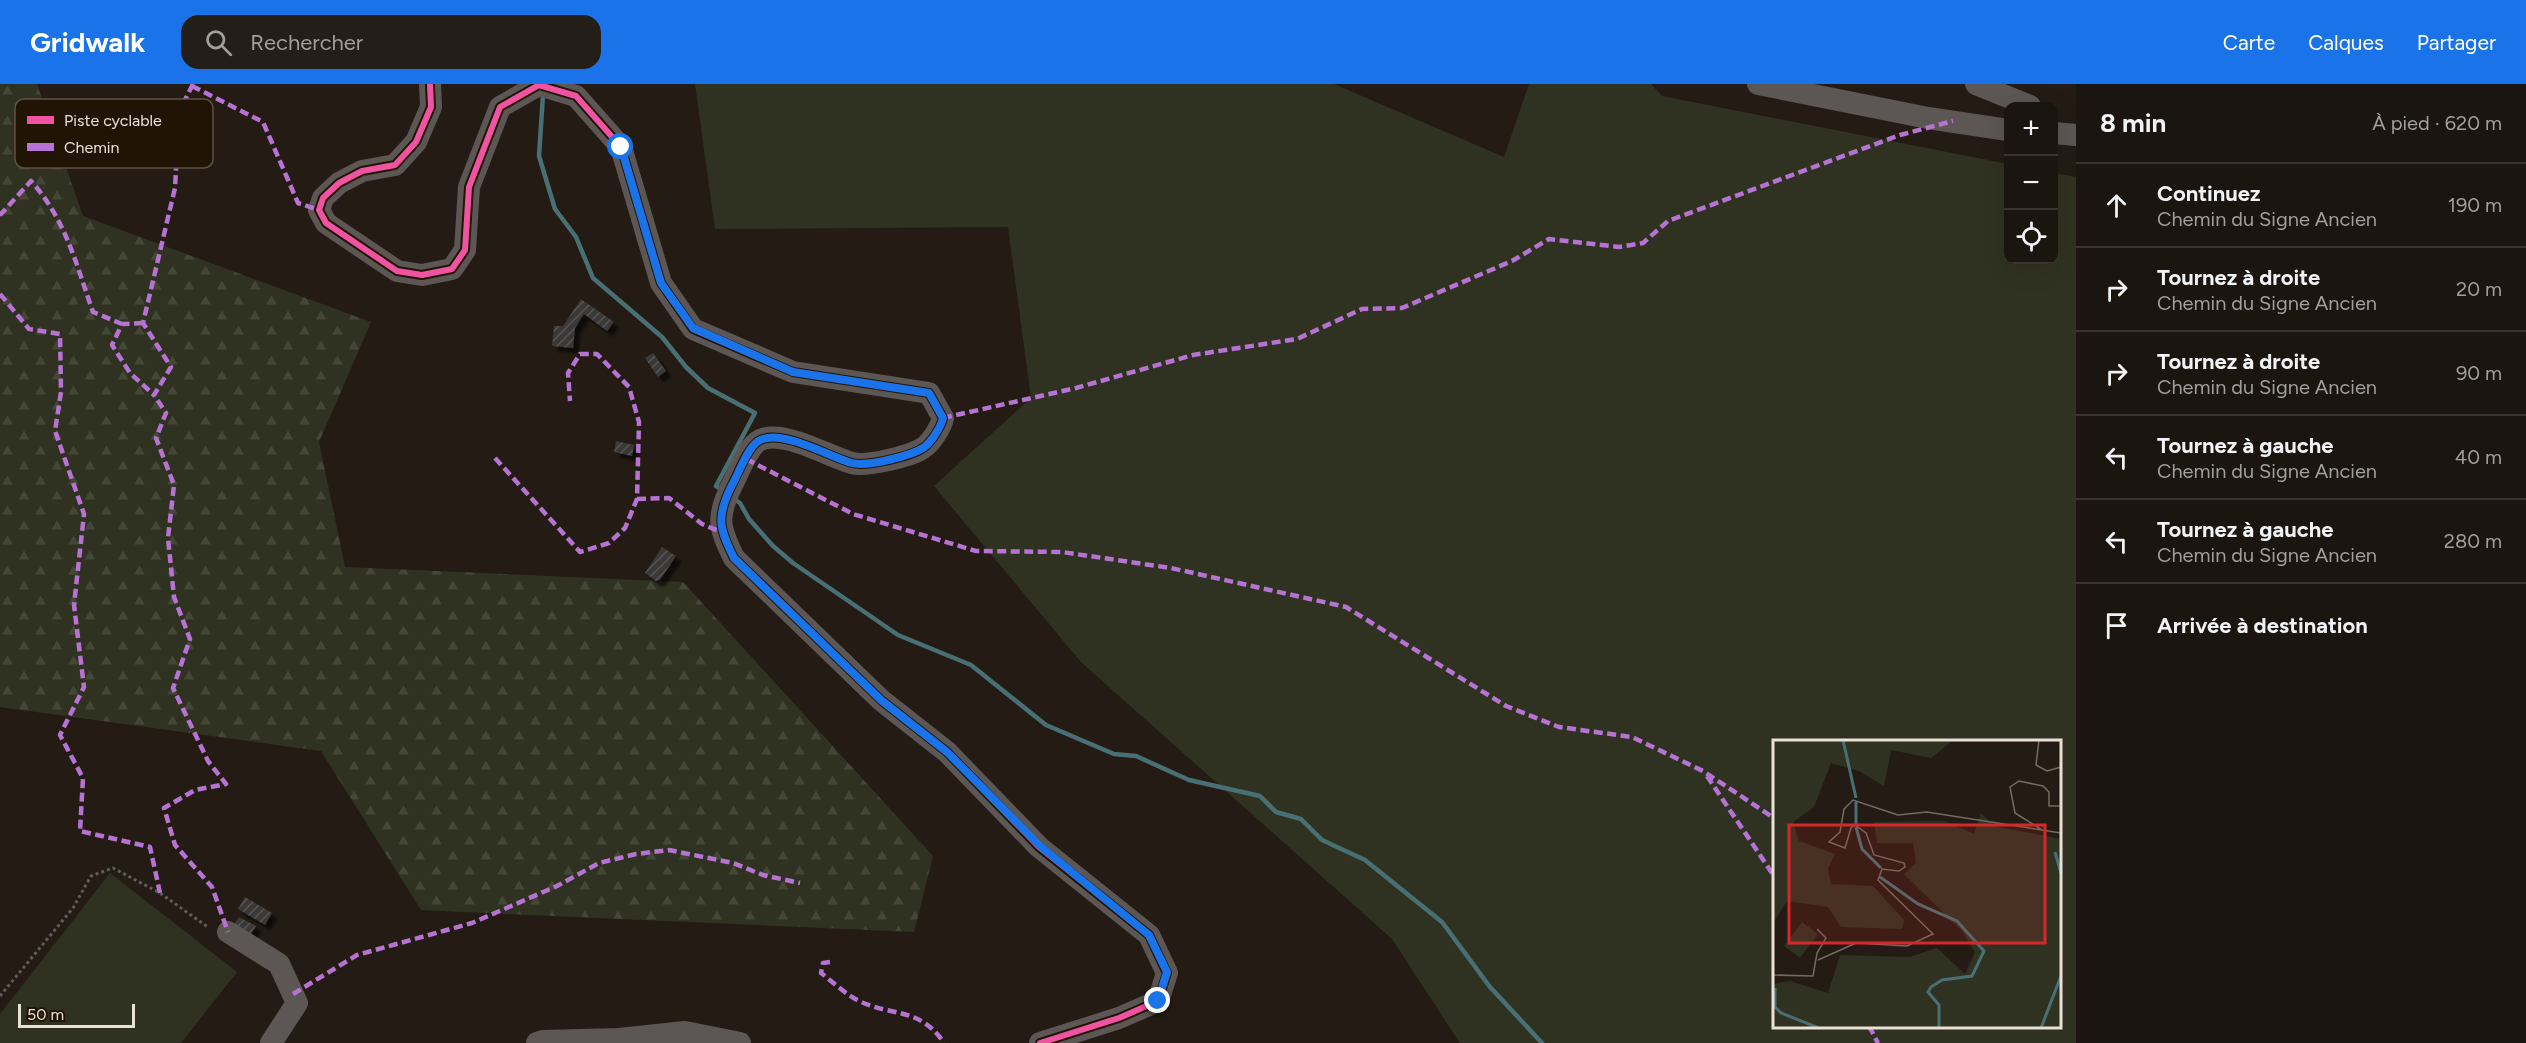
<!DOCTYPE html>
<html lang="fr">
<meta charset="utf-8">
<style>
:root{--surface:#1b150f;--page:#241e18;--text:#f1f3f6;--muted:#a09f9e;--line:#39342f;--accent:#1a73e8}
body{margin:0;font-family:Figtree,sans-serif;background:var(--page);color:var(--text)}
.controls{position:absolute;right:18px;top:18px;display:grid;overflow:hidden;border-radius:12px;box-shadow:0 6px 24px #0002}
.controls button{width:54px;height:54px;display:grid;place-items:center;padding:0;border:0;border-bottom:2px solid var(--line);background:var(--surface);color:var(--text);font:30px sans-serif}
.scale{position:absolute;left:18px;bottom:15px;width:117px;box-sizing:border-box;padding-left:6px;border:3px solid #e9e0d6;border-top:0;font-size:16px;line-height:21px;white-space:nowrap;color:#e9e0d6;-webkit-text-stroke:4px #211405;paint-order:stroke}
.stop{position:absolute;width:18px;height:18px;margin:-14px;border:4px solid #1a73e8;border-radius:50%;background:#fff}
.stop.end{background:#1a73e8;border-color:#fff;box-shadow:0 2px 6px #0008}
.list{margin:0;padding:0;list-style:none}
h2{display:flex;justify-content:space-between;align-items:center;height:78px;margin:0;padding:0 24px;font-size:26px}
h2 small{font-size:20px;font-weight:400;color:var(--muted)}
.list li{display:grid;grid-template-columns:39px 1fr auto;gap:18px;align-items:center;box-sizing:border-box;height:84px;padding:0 24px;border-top:2px solid var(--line)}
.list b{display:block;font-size:22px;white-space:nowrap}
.list p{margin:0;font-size:20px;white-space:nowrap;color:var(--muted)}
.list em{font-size:20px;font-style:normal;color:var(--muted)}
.icon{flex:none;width:33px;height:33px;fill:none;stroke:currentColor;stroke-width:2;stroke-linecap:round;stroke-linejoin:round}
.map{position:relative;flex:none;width:2076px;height:959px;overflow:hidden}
header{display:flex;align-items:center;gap:36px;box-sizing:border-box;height:84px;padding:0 30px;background:var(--accent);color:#fff}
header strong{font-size:28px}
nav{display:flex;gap:33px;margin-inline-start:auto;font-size:21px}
.search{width:420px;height:54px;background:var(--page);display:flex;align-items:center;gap:15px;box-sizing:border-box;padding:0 21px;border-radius:18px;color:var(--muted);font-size:22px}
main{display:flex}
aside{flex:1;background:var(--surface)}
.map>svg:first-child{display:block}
.grass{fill:#303221;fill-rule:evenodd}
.forest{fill:url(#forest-firs)}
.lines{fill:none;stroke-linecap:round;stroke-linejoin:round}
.stream{stroke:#487074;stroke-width:4.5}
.building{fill:url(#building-hatch);filter:url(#shadow)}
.path{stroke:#615c58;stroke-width:3;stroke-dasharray:3 3;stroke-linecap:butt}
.minor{stroke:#5c5755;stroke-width:22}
.quiet{stroke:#b673d3;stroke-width:4.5;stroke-dasharray:9 4.5;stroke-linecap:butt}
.cycleway-casing{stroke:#211405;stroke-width:10}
.cycleway{stroke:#f153a3;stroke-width:6}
.route{stroke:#1a73e8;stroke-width:8}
.inset-river{fill:none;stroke:#487074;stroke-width:3}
.inset-road{fill:none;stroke:#736a62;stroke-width:1.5}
.view{fill:#d62828;fill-opacity:0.15;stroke:#d62828;stroke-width:3}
.inset-edge{fill:none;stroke:#e9e0d6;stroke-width:3}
.key{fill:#211405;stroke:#5d5144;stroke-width:1.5}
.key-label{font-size:16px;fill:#e9e0d6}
</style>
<header>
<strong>Gridwalk</strong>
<div class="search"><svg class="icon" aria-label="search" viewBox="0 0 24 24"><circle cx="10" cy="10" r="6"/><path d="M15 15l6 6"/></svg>Rechercher</div>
<nav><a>Carte</a><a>Calques</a><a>Partager</a></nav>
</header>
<main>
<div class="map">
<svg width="2076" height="959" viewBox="0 0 2076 959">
<defs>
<pattern id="forest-firs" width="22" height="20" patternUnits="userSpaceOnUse" patternTransform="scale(1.5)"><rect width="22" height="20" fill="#303221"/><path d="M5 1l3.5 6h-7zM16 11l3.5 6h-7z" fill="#444636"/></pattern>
<pattern id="building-hatch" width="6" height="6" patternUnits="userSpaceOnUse" patternTransform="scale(1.5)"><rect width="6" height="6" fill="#3b3739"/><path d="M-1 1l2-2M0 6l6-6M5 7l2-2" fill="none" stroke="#575455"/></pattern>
<filter id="shadow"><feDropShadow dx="5.5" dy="5.5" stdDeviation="1.5" flood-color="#0009"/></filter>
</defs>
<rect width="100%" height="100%" fill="#241c14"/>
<g class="grass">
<path d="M 695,0 L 1334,0 L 1504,73 L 1529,0 L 1651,0 L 1662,12 L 2008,80 L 2008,176 L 2054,176 L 2054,89 L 2076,93 L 2076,959 L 1460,959 L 1392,855 L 1081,578 L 934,402 L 1031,314 L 1008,143 L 715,145 ZM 1774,658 L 2060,658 L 2060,942 L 1774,942 Z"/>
<path d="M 110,789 L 237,888 L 181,959 L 0,959 L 0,930 Z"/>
</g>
<path class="forest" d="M 0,0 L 37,0 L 83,132 L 371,238 L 319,358 L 345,483 L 683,498 L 933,772 L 914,848 L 421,826 L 321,667 L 0,623 Z"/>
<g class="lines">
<g class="stream">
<path d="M 543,11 L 539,72 L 555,125 L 576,153 L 593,194 L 662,253 L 686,283 L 708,304 L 755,329 L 716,402 L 721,405"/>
<path d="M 734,415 L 740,419 L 749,435 L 773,462 L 793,479 L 898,551 L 971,581 L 1046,641 L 1114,670 L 1136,672 L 1189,696 L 1260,712 L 1276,728 L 1301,735 L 1322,756 L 1365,776 L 1442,838 L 1490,903 L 1542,959"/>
</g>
</g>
<g class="building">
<path d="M 581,215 L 614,238 L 607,247 L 584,230 L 575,244 L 573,264 L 552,262 L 554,242 L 563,242 Z"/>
<path d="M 653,269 L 666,287 L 658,293 L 645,274 Z"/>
<path d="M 616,357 L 634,361 L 632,372 L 614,368 Z"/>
<path d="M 662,463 L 676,472 L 660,496 L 656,497 L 645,489 Z"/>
<path d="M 245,813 L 272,829 L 265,841 L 238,825 Z"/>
<path d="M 239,833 L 256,842 L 251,850 L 234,840 Z"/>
</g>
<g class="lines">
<path class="path" d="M 0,912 L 73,824 L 91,792 L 113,784 L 160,809 L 209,844"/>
<g class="minor">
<path d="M 430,0 L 431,23 L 416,58 L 395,81 L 362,87 L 339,99 L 323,114 L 319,126 L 326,139 L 397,187 L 422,191 L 452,185 L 465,166 L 469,103 L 500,23 L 539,1 L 576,12 L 621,63 L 661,199 L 693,245 L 793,288 L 929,309 L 943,334 C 941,343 931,359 923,364 C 911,372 867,383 852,379 C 829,373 778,342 757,358 C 746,367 739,388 732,401 C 716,433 719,444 734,474 L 881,616 L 947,668 L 1039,763 L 1149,851 L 1167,889 L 1158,917 L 1119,934 L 1040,959"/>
<path d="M 1758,0 L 1928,34 L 2008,46"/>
<path d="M 1976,0 L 2030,22"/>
<path d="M 2054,49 L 2076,51"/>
<path d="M 228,848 L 279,880 L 297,919 L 271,959"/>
<path d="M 537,959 L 543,957 L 619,955 L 685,948 L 740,959"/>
</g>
<g class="quiet">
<path d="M 193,0 L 179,28 L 175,104 L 143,239 L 171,283 L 154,311 L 166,329 L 156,354 L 174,401 L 168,454 L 174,513 L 190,555 L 173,604 L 208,677 L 226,700 L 195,706 L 164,724 L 175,761 L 212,803 L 228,848"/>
<path d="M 192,2 L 263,38 L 298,119 L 319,126"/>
<path d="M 0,128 L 1,130 L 31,97 C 66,136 76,180 93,228 L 122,240"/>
<path d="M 0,210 L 29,245 L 60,250 L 61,308 L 55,347 L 84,430 L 74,521 L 84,603 L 60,651 L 83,694 L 80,747 L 150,763 L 160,809"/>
<path d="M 143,239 L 122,240 L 112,261 L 130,289 L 154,311"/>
<path d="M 943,334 L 1076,304 L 1193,271 L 1297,255 L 1362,225 L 1402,224 L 1512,177 L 1549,155 L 1619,163 L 1643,159 L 1668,137 L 1900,51 L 1953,37"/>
<path d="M 495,374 L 580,468 L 609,459 L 625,444 L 637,415 L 639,338 L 629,303 L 597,270 L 580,270 L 568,289 L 570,317"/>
<path d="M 746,375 L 853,430 L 976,467 L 1062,468 L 1171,484 L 1346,523 L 1506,622 L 1559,643 L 1632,653 L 1703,687 L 1774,734"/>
<path d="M 637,415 L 669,414 L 702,440 L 721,448"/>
<path d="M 1707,692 L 1774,792"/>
<path d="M 830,878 L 823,879 L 821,889 C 833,898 845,910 859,917 C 893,933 920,923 944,959"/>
<path d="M 293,910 L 357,871 L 472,839 L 557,802 L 599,779 L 636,770 L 669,766 L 733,779 L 763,791 L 800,799"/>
<path d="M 1869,942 L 1878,959"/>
</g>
<defs>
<path id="cycleway" d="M 430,0 L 431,23 L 416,58 L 395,81 L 362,87 L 339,99 L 323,114 L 319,126 L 326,139 L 397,187 L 422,191 L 452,185 L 465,166 L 469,103 L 500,23 L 539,1 L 576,12 L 621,63 L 661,199 L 693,245 L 793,288 L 929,309 L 943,334 C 941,343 931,359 923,364 C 911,372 867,383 852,379 C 829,373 778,342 757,358 C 746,367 739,388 732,401 C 716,433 719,444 734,474 L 881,616 L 947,668 L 1039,763 L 1149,851 L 1167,889 L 1158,917 L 1119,934 L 1040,959"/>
</defs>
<use href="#cycleway" class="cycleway-casing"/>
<use href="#cycleway" class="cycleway"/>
</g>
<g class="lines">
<path class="route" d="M 621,63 L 661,199 L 693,244 L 793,288 L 929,309 L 943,334 C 941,343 931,359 923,364 C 910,372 867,383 852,379 C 829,373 778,342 757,358 C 746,367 739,389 732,401 C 716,433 719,444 734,474 L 881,616 L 947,668 L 1040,762 L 1149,851 L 1167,888 L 1158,917"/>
</g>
<g transform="translate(1773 656)">
<rect width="288" height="288" fill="#241c14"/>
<path d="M 208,73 L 221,86 L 288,99 L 288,288 L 0,288 L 0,244 L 17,241 L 55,253 L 67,215 L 137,217 L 164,208 L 192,234 L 202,212 L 188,190 L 131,134 L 143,123 L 140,103 L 104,103 L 101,82 L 172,81 L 201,94 ZM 29,182 L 45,194 L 27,218 L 11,206 Z" fill="#303221"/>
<path d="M 0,0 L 180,0 L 158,18 L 118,10 L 111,46 L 86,31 L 58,23 L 41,67 L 20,82 L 26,101 L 62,114 L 55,129 L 58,144 L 100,146 L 131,180 L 129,189 L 68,187 L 55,167 L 14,161 L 0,183 Z" fill="#303221"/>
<path class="inset-river" d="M 70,0 L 83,58M 83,62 L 83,84M 83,87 L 89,109 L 108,128M 282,112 L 288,133M 107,137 L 145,164 L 184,181 L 211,211 L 199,236 L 169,240 L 158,247 L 155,252 L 166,265 L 166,288M 2,248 L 2,267 L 8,273 L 46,288M 268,288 L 288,236"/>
<path class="inset-road" d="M 266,0 L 263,25 L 274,31 L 288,27M 269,90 L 242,73 L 237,47 L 246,41 L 270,46 L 276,52 L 276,66 L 288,66M 45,220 L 83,203 L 134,206 L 160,194 L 105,140 L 109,129 L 126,131 L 132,127 L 131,123 L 101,115 L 93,93 L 82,85 L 78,88 L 72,108 L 56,102 L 67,92 L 71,69 L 80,60 L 125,75 L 154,72 L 288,93M 0,235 L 40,236 L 44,213 L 53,198 L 44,189"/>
<path class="view" d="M 16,85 L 272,85 L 272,203 L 16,203 Z"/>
<rect width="288" height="288" class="inset-edge"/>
</g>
<rect x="15" y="15" width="198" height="69" rx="9" class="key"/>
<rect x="27" y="32" width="27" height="8" fill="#f153a3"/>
<rect x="27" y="59" width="27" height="8" fill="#b673d3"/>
<g class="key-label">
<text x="64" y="42">Piste cyclable</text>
<text x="64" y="69">Chemin</text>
</g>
</svg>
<div class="controls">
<button>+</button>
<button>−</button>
<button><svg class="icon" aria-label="locate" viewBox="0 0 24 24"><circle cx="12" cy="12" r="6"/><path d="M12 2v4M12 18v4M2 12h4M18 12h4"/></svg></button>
</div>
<div class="scale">50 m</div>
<div class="stop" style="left:621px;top:63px"></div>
<div class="stop end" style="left:1158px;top:917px"></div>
</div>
<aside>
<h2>8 min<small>À pied · 620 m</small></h2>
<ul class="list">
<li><svg class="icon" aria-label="ahead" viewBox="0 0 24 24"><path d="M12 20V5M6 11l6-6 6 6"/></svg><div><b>Continuez</b><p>Chemin du Signe Ancien</p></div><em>190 m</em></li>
<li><svg class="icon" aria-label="right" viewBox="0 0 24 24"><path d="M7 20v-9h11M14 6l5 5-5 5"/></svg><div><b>Tournez à droite</b><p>Chemin du Signe Ancien</p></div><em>20 m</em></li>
<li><svg class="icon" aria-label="right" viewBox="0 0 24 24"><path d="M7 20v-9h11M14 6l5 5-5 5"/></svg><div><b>Tournez à droite</b><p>Chemin du Signe Ancien</p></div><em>90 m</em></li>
<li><svg class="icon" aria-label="left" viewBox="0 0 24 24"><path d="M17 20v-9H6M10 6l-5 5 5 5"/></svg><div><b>Tournez à gauche</b><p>Chemin du Signe Ancien</p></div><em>40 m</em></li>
<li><svg class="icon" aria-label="left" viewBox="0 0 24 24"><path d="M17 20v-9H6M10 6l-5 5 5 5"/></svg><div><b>Tournez à gauche</b><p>Chemin du Signe Ancien</p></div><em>280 m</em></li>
<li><svg class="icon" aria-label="arrive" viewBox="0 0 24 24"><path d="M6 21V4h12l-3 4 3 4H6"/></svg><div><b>Arrivée à destination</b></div></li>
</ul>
</aside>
</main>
